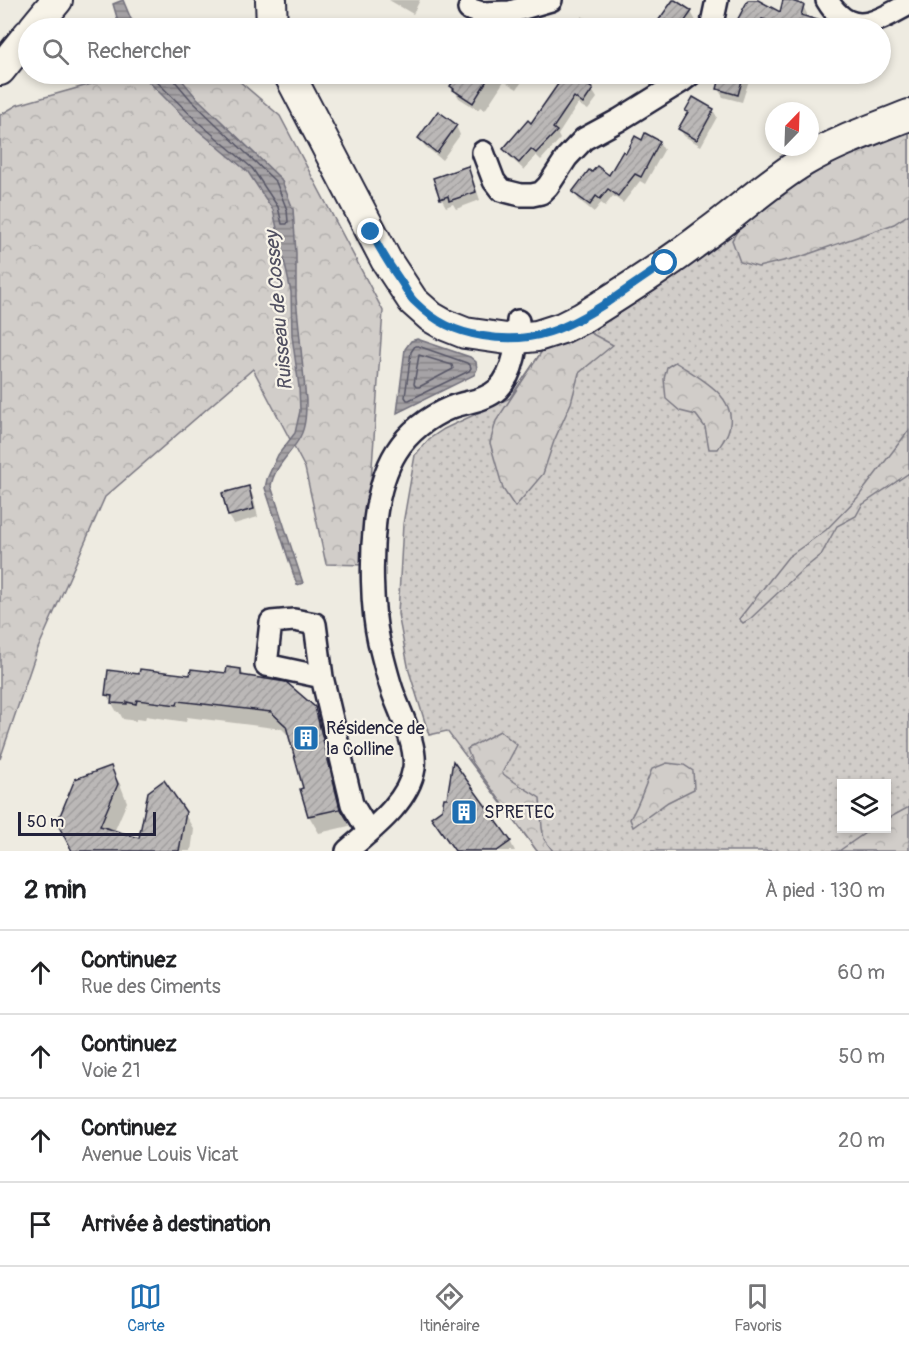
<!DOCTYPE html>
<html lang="fr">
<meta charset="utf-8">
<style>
:root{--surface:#fff;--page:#f2f2f2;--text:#202124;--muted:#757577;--line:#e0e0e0;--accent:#1f6fb2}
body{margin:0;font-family:Pangolin,sans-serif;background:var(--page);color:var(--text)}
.controls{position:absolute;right:18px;bottom:18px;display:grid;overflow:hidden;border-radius:0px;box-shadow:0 3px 9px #0003}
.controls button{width:54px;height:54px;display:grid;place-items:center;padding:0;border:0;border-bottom:2px solid var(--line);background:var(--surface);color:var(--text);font:30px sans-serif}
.compass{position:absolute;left:765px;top:102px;width:54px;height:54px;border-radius:50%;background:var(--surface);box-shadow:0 3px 9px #0003;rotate:23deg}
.scale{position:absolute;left:18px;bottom:15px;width:138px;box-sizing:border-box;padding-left:6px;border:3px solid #22223b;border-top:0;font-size:16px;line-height:21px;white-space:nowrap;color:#22223b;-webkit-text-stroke:4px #f7f3e8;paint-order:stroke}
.stop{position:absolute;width:18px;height:18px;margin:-14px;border:4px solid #1f6fb2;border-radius:50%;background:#fff}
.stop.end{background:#1f6fb2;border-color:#fff;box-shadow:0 2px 6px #0008}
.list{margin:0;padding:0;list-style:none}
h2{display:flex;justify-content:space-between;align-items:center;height:78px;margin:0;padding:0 24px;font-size:26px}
h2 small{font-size:20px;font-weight:400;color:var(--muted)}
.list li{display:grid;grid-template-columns:39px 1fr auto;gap:18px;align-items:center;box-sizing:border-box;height:84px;padding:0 24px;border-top:2px solid var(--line)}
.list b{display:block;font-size:22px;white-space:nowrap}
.list p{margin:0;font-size:20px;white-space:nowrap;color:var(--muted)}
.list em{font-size:20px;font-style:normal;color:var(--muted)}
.icon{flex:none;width:33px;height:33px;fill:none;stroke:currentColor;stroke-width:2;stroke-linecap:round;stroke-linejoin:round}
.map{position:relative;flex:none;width:909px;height:851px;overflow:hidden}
.search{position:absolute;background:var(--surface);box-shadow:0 3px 9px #0003;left:18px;right:18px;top:18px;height:66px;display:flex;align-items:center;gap:15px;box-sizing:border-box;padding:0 21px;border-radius:33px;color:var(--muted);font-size:22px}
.sheet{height:414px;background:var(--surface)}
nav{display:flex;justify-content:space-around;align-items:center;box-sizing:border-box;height:84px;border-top:2px solid var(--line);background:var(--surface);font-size:16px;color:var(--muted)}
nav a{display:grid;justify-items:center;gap:3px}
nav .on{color:var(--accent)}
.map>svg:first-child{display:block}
.grass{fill:url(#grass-dots);stroke:#7a7882;stroke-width:1.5;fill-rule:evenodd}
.forest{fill:url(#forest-crowns);stroke:#7a7882;stroke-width:1.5}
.water{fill:url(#water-rules);stroke:#716f7b;stroke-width:1.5}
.shadow{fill:#0003}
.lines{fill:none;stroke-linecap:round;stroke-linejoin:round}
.shore{stroke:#575666;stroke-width:1.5}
.building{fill:url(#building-hatch);stroke:#22223b;stroke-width:1.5}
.minor-casing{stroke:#22223b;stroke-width:26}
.secondary-casing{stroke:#22223b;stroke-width:34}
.minor{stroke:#f7f3e8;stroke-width:21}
.secondary{stroke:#f7f3e8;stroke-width:30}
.route{stroke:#1f6fb2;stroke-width:8}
.labels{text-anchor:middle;stroke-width:4.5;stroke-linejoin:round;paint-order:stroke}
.poi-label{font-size:18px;fill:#22223b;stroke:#f7f3e8;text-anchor:start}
.water-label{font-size:20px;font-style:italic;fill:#504f60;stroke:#f7f3e8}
</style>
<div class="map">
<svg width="909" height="851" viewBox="0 0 909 851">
<defs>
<pattern id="grass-dots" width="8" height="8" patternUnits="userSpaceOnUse" patternTransform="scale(1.5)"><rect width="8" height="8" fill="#d1cdc9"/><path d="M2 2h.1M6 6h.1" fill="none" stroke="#b3b0ae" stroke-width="1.8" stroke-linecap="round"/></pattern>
<pattern id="forest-crowns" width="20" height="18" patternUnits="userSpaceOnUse" patternTransform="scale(1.5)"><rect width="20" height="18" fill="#d1cdc9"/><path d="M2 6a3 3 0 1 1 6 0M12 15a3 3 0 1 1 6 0" fill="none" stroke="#b3b0ae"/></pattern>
<pattern id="water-rules" width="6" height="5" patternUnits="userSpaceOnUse" patternTransform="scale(1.5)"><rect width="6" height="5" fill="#a6a3a6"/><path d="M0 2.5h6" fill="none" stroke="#878488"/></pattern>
<pattern id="building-hatch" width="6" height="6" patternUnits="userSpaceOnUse" patternTransform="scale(1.5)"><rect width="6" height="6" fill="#bbb8b7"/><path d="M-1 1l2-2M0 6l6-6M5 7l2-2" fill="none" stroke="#a09e9e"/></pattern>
</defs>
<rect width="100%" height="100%" fill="#eeebe1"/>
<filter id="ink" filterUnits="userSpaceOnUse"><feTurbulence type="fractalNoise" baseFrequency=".0167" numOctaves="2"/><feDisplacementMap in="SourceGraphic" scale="12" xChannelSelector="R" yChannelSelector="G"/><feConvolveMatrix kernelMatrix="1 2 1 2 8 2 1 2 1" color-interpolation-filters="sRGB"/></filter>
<g filter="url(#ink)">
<path class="grass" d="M 909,128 L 909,851 L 537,851 L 447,731 L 429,735 L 409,671 L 398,614 L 403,524 L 415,455 L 429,439 L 444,429 L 510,398 L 542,351 L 585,330 L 743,221 ZM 842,784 L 886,784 L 886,828 L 842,828 Z"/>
<g class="forest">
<path d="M 127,74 L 231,74 L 280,116 L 383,311 L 365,565 L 326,564 L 305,468 L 253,369 L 105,497 L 36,653 L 0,759 L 0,115 L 17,105 Z"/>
<path d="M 909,128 L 909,214 L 894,224 L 800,257 L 758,267 L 740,262 L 732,240 L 743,221 L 822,164 Z"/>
<path d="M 585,330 L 613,345 L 579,373 L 571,403 L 554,441 L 543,474 L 515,507 L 503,489 L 490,443 L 496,421 L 542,351 Z"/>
<path d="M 675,362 C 699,378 741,397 728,432 C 726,438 721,444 718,449 L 709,449 L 705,427 L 696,415 L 680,411 L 666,399 L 664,379 L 667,367 Z"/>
<path d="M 909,430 L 909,473 L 862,505 L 856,516 L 837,526 L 821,555 L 800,572 L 750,619 L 743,623 L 739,619 L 788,557 L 826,530 L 858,497 Z"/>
<path d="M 500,731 L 517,745 L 502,773 C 514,783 527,789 540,798 L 542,828 L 544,839 L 553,851 L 537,851 L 472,762 L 467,749 Z"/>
<path d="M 667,763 L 684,765 L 693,771 L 694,789 L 668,802 L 633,827 L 630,819 C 640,803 645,785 652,769 Z"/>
<path d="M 909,807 L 909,851 L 839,851 L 871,829 L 886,828 L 887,819 Z"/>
</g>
<g class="water">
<path d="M 123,0 L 131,19 L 139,28 L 120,28 L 113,4 Z"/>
<path d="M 141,74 L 177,74 L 195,96 L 281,179 L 293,209 L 296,253 L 296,298 L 306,400 C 306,411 306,426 300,437 C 292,453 274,466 271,486 L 303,583 L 297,585 L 265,488 L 267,479 L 278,455 L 295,433 L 300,411 L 299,387 L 292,336 L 291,292 L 273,210 L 248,172 L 193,126 Z"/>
<path d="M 417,339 L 470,357 L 476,362 L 477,369 L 474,375 L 397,413 L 405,349 L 411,341 Z"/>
</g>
<g class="shadow">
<path d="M 389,0 L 420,0 L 413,14 Z"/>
<path d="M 749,0 L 755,0 L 781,14 L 803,6 L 807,14 L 806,19 L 814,21 L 818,28 L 772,28 L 767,27 L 766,28 L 734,28 Z"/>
<path d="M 674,1 L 691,12 L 696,21 L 691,28 L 655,28 Z"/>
<path d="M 582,16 L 600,28 L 574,28 Z"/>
<path d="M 466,74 L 527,74 L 517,89 L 504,81 L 485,110 L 480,107 L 478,110 L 459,98 L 452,86 L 462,80 Z"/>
<path d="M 567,74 L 570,74 L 592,90 L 597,98 L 588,110 L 578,104 L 558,135 L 560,139 L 541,160 L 536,155 L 524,170 L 509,156 L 505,149 L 531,125 Z"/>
<path d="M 624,74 L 636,74 L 632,79 Z"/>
<path d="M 723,74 L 751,74 L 742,102 L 723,97 L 718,89 Z"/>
<path d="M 713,110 L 717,117 L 701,146 L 684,136 L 680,129 L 688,113 L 687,111 Z"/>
<path d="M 456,126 L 460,135 L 442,160 L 425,146 L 420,138 Z"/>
<path d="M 642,142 L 659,142 L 664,150 L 645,184 L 640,181 L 623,203 L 613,196 L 605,206 L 601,203 L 594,212 L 579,200 L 574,192 L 609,177 L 627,155 Z"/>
<path d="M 467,168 L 472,176 L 480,200 L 456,209 L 453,204 L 446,207 L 441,198 Z"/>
<path d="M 248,488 L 253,496 L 258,517 L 234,524 L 229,516 L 224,494 Z"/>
<path d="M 241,670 L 245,678 L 314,708 L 324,726 L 349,826 L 319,833 L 309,816 L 305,789 L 290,737 L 282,729 L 187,717 L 186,722 L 146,716 L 145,720 L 136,719 L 136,721 L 123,719 L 119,712 L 117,712 L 107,695 L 141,676 L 191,676 L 228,675 Z"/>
<path d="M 110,768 L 120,784 L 127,802 L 114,832 L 140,840 L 184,813 L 194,830 L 191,851 L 73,851 Z"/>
<path d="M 433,818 L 510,841 L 515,851 L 455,851 Z"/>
</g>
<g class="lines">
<g class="shore">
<path d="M 149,74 L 198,122 L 252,168 L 278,207 L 282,224 L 287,224 L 288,222 L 287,210 L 276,182 L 191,100 L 174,80 L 173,74"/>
<path d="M 415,346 L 418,346 L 467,363 L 470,365 L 471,368 L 469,371 L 409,400 L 407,400 L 405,397 L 411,352 Z"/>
<path d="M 419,355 L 452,365 L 453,369 L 419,387 L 416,387 L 414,384 Z"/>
</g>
</g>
<g class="building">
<path d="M 673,0 L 675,0 L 692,11 L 680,28 L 653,28 Z"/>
<path d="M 748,0 L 758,0 L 780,12 L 783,0 L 789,0 L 804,5 L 801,15 L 830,24 L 832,26 L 831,28 L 789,28 L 762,19 L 757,28 L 733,28 Z"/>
<path d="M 458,74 L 491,74 L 473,103 L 453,90 L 454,89 L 450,86 Z"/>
<path d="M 565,74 L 585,74 L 580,80 L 593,89 L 583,104 L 574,97 L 553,128 L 557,131 L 536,153 L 531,149 L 519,163 L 503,149 L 528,120 L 531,123 Z"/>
<path d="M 721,74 L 744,74 L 738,95 L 717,89 Z"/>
<path d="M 693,97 L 714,109 L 697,140 L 678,129 L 688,112 L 685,111 Z"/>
<path d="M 438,111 L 457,125 L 437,153 L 418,138 Z"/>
<path d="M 645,133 L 660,141 L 641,177 L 635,174 L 618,196 L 608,189 L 600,199 L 596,196 L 590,205 L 572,192 L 589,170 L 592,172 L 597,166 L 609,175 L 623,151 L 626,153 L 635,136 L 642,140 Z"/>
<path d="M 468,166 L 476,192 L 449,201 L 448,196 L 440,199 L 433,178 Z"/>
<path d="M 249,486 L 254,509 L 228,516 L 222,493 Z"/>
<path d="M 227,667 L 241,669 L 241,675 L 286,682 L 315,707 L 340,809 L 308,816 L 300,789 L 303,788 L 286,726 L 271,712 L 178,701 L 177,705 L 137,700 L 136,704 L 127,702 L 127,704 L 111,703 L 112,696 L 105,695 L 108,670 L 139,674 L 140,669 L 190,675 L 191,669 L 226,673 Z"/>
<path d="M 453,761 L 511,841 L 497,851 L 455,851 L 431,817 L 442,809 L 444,798 L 447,798 Z"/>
<path d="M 111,766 L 118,784 L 100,826 L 139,838 L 148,792 L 164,780 L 186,812 L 179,851 L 72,851 L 57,823 L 75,779 Z"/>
</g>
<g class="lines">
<defs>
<g id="minor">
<path d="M 827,0 C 830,5 834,11 839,15 C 860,36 888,15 909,4"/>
<path d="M 469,9 L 482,13 L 510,12 L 551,0"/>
<path d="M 711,28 L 717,0"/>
<path d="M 483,152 L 494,181 L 501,190 L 521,195 L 532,195 L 541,193 L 548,186 L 567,157 L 584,139 L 619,120 L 682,81 L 691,74"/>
<path d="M 322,677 L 266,665 L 271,622 L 294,620 L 315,624 L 322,677 L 352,804 L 369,832"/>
<path d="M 347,851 C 371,830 409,802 414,768 C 417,744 400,713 392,690 C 387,675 383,658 379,642 C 371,607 371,556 375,520 C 382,467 399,429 452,407 C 468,401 485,401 498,389 C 515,372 517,344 518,321"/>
</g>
<g id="secondary">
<path d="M 271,0 L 272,28"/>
<path d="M 34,28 L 57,0"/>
<path d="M 0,70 L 28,35"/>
<path d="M 289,74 L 386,260 L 413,301 L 431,317 L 445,325 L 465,333 L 507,339 L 537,336 L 562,328 L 582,318 C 625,291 668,264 708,233 C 740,210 769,182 804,161 C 836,142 874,129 909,115"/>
</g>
</defs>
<use href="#minor" class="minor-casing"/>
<use href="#secondary" class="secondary-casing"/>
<use href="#minor" class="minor"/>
<use href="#secondary" class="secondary"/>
</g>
</g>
<g class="lines" filter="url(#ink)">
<path class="route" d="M 371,232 C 380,250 390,266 402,283 C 406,289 409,297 415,302 C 435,322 456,332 483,336 C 534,345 567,328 608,302 C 627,289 646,276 665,263"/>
</g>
<defs>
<symbol id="building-square" viewBox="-11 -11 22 22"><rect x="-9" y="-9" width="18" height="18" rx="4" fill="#1f6fb2" stroke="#f7f3e8"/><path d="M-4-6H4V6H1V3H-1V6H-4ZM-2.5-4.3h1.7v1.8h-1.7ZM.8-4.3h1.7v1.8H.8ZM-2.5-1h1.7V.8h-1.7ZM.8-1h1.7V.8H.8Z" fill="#fff"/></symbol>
</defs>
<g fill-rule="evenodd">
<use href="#building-square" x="291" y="723" width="30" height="30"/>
<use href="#building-square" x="449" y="797" width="30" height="30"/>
</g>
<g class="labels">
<g class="poi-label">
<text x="326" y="734">Résidence de<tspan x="326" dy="21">la Colline</tspan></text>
<text x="484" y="818">SPRETEC</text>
</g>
<g class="water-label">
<text transform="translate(278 311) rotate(-95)" y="7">Ruisseau de Cossey</text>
</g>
</g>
</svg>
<div class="controls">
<button><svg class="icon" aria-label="layers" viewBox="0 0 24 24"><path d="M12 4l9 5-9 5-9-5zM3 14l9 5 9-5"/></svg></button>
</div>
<svg class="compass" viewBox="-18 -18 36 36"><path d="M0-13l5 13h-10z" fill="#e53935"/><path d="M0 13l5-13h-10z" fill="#757577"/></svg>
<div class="scale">50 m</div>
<div class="stop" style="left:665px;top:263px"></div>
<div class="stop end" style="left:371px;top:232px"></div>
<div class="search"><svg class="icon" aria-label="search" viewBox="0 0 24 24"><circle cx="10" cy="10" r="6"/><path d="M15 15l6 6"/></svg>Rechercher</div>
</div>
<section class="sheet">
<h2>2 min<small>À pied · 130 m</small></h2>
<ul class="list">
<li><svg class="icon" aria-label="ahead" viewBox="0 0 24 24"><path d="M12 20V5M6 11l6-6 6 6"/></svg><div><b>Continuez</b><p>Rue des Ciments</p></div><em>60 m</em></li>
<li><svg class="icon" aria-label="ahead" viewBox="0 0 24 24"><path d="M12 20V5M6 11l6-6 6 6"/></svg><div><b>Continuez</b><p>Voie 21</p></div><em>50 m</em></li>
<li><svg class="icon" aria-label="ahead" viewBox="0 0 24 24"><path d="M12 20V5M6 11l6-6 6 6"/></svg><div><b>Continuez</b><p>Avenue Louis Vicat</p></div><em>20 m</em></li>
<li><svg class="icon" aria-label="arrive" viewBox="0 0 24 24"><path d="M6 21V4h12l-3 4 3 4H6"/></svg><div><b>Arrivée à destination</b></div></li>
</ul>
</section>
<nav>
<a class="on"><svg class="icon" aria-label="map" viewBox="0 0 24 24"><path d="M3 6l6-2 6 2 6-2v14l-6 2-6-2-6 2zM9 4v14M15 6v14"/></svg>Carte</a>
<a><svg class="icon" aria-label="directions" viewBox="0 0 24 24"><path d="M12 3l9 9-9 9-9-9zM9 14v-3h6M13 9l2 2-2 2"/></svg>Itinéraire</a>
<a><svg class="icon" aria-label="saved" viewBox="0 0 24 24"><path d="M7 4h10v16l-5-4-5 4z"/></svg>Favoris</a>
</nav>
